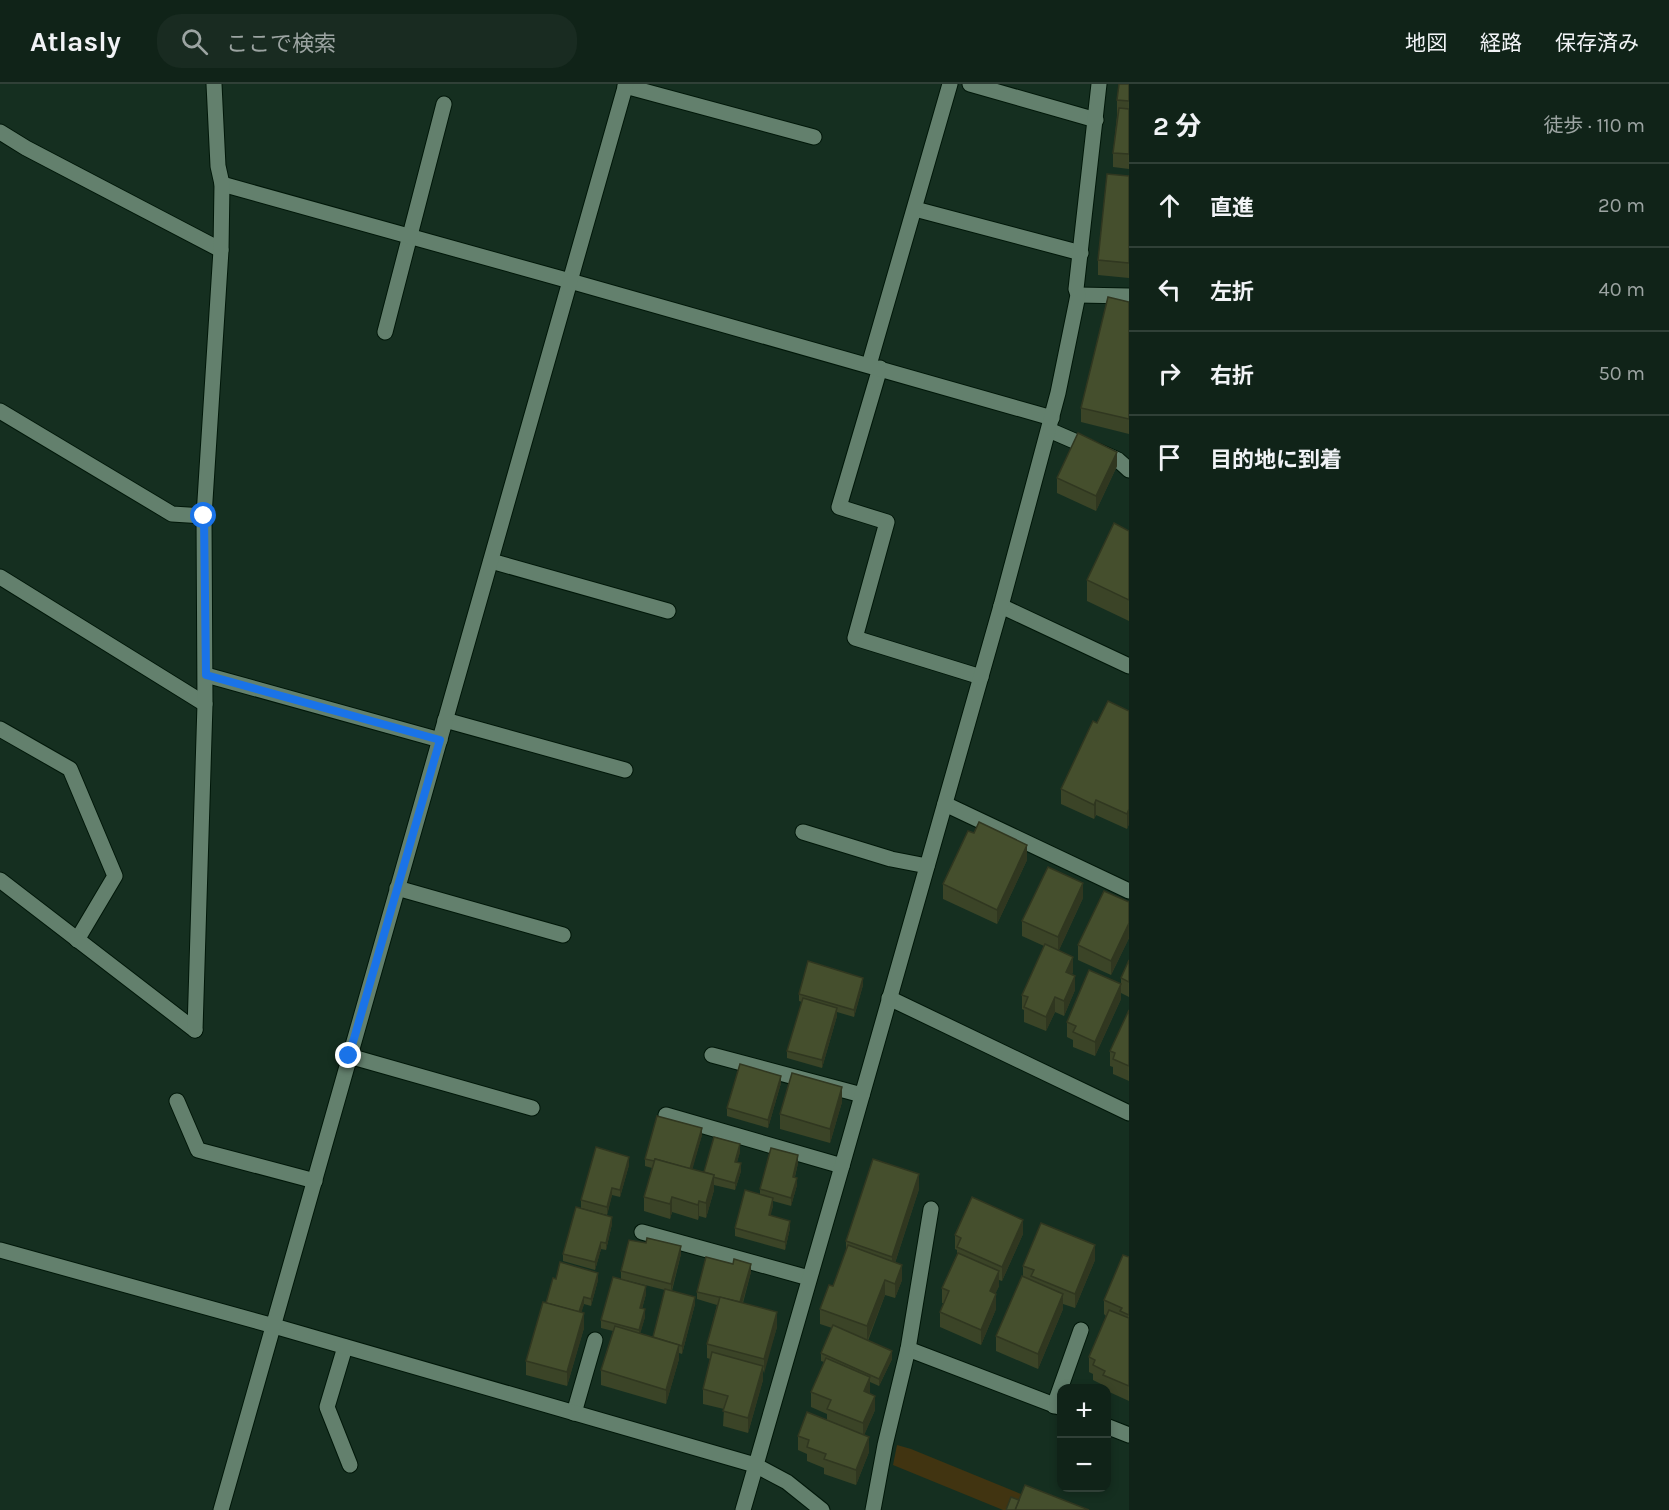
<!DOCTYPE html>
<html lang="ja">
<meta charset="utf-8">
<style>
:root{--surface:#102318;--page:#192b21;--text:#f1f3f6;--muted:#9ca4a2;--line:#304037}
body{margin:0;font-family:Karla,"Noto Sans JP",sans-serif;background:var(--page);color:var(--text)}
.controls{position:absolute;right:18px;bottom:18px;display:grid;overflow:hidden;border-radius:12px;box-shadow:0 3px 9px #0003}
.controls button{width:54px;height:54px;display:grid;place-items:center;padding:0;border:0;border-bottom:2px solid var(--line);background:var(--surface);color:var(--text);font:30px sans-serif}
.stop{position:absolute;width:18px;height:18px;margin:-14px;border:4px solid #1a73e8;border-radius:50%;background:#fff}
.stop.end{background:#1a73e8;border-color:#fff;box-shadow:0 2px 6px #0008}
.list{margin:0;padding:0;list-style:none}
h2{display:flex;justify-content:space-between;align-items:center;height:78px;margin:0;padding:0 24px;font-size:26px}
h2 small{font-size:20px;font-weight:400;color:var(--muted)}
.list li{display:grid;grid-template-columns:39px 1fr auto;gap:18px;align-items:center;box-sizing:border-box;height:84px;padding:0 24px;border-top:2px solid var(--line)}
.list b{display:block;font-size:22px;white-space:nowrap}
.list em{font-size:20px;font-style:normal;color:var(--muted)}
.icon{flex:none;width:33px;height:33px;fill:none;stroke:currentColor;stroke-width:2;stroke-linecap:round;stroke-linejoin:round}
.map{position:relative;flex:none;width:1129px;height:1426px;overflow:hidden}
header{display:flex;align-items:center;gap:36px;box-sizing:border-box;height:84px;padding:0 30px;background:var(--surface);border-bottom:2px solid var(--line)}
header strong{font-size:28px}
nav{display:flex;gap:33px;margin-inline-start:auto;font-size:21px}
.search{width:420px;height:54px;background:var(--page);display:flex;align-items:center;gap:15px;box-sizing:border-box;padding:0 21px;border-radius:24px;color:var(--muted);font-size:22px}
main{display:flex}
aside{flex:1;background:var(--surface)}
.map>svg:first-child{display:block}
.green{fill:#413411}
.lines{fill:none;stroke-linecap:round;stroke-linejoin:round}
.service-casing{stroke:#001709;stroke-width:17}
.minor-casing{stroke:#001709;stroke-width:17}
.service{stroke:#63806d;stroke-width:15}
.minor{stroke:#63806d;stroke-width:15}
.wall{fill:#3b4427}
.shaded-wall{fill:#303720}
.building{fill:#454f2d;stroke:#303720;stroke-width:1.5}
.route{stroke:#1a73e8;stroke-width:8}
</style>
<header>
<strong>Atlasly</strong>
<div class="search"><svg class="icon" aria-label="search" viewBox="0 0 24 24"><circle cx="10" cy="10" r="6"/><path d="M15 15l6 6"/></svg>ここで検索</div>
<nav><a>地図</a><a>経路</a><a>保存済み</a></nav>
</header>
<main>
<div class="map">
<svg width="1129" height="1426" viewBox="0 0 1129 1426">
<rect width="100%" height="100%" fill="#152f20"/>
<path class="green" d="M 897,1361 L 911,1365 L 1060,1426 L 1003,1426 L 893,1381 Z"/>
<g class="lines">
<defs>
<g id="service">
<path d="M 970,0 L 1096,36"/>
<path d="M 625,2 L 814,53"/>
<path d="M 915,125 L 1081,169"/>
<path d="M 385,248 L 444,20"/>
<path d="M 869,281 L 950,0"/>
<path d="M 880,284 L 839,423 L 887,438 L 855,554 L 981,593"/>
<path d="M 0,327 L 172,430 L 204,432"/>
<path d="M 1049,346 L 1118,376 L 1129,386"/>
<path d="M 491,477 L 668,527"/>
<path d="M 0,493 L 205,620"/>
<path d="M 1001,522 L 1129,582"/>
<path d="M 445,636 L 625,686"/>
<path d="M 0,645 L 70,685 L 115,792 L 77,856"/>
<path d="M 945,720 L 1129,807"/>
<path d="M 803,748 L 891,775 L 927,782"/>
<path d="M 397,804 L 563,851"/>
<path d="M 889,914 L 1129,1029"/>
<path d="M 712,971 L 862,1011"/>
<path d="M 349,972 L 532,1024"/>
<path d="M 177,1017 L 198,1066 L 315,1097"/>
<path d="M 666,1031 L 842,1082"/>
<path d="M 931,1125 L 908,1265 L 1062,1324"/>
<path d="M 642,1148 L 809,1194"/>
<path d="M 345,1263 L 327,1323 L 350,1381"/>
<path d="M 1054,1322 L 1081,1246"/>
<path d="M 574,1329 L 595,1256"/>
<path d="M 1106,1342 L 1129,1351"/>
<path d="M 873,1426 L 885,1361 L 908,1265"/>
</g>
<g id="minor">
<path d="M 0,48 L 26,64 L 221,166"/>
<path d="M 222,100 L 570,197 L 1052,334"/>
<path d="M 1078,211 L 1129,212"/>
<path d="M 206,591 L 440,656"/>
<path d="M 0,796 L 195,946"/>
<path d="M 195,946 L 205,620 L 204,432 L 221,166 L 222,100 L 218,82 L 214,0"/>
<path d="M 0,1166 L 274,1242 L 755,1381 L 787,1398 L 822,1426"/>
<path d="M 221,1426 L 626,0"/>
<path d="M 743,1426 L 842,1082 L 1001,522 L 1058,309 L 1078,211 L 1076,205 L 1099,0"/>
</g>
</defs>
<use href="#service" class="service-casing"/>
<use href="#minor" class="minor-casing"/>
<use href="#service" class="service"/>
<use href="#minor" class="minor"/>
</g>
<g class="wall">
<path d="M 1129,0 L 1129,85 L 1113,83 L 1113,69 L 1117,31 L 1117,16 Z"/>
<path d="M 1129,92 L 1129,194 L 1098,191 L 1098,176 Z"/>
<path d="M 1129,218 L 1129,350 L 1081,338 L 1081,324 Z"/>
<path d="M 1117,382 L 1096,427 L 1057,409 L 1057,394 Z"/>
<path d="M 1129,447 L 1129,537 L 1087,517 L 1087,496 Z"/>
<path d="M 1129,627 L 1129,740 L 1127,745 L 1096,731 L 1094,735 L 1061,720 L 1061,705 L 1097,639 Z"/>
<path d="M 1027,776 L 997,840 L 943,815 L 943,800 Z"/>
<path d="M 1083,814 L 1059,866 L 1073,888 L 1072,890 L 1075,906 L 1064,932 L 1055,928 L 1046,947 L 1024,938 L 1024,926 L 1022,925 L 1022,911 L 1044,862 L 1022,852 L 1022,837 Z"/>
<path d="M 1129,818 L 1129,854 L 1111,891 L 1078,876 L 1078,861 Z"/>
<path d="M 1129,876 L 1129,913 L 1121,909 L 1121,894 Z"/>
<path d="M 863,901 L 854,933 L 837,928 L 837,932 L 822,984 L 787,974 L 787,967 L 802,918 L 799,917 L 799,910 Z"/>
<path d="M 1121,915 L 1095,972 L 1073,963 L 1073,956 L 1067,953 L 1067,938 Z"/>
<path d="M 1129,926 L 1129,997 L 1113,990 L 1113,983 L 1110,982 L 1110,967 Z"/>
<path d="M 781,999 L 768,1044 L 727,1032 L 727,1024 Z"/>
<path d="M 842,1018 L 830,1059 L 780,1045 L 780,1030 Z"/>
<path d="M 702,1051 L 692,1085 L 704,1088 L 740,1068 L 737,1078 L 741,1087 L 735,1106 L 714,1101 L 714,1106 L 706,1134 L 699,1132 L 698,1136 L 672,1128 L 670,1135 L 644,1127 L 644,1113 L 652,1084 L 645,1082 L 645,1075 Z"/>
<path d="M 798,1079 L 795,1093 L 797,1101 L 791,1122 L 773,1117 L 773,1122 L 770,1131 L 790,1144 L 785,1166 L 735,1152 L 735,1144 L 760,1111 L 760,1105 Z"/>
<path d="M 629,1081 L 620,1113 L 612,1111 L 607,1131 L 581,1124 L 581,1116 Z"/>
<path d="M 919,1105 L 895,1179 L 902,1196 L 895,1214 L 885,1211 L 868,1257 L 892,1275 L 879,1302 L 870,1298 L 870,1310 L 875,1326 L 864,1351 L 869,1368 L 856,1401 L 824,1390 L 824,1384 L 807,1377 L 807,1370 L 798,1366 L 798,1352 L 827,1336 L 827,1330 L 811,1323 L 811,1308 L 824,1278 L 821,1277 L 821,1269 L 832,1244 L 820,1240 L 820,1225 L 833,1202 L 846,1167 L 846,1157 Z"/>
<path d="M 612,1140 L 606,1166 L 601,1165 L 595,1186 L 563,1177 L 563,1170 Z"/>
<path d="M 1023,1150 L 1002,1197 L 999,1196 L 999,1202 L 995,1210 L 996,1225 L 981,1261 L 940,1243 L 940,1228 L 944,1219 L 942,1219 L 942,1204 L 957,1170 L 957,1166 L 955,1165 L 955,1151 Z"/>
<path d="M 681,1170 L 672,1207 L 695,1220 L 682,1270 L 679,1269 L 679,1275 L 666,1320 L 601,1301 L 601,1286 L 613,1247 L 601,1244 L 601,1236 L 646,1210 L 642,1225 L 645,1233 L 640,1249 L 653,1253 L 665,1206 L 621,1195 L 621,1187 Z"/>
<path d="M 1129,1173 L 1129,1317 L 1107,1307 L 1107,1305 L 1103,1305 L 1103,1301 L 1093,1296 L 1093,1290 L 1089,1288 L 1089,1273 L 1106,1232 L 1104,1230 L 1104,1216 Z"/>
<path d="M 1095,1176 L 1075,1224 L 1063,1220 L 1063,1225 L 1038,1285 L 996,1267 L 996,1252 L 1023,1193 L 1023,1182 Z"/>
<path d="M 751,1188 L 743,1219 L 777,1243 L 763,1289 L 763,1296 L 748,1349 L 723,1342 L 724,1325 L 703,1320 L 703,1305 L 710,1275 L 707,1274 L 707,1260 L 717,1221 L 697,1215 L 697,1208 Z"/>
<path d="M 598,1196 L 591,1222 L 584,1220 L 581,1228 L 584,1244 L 567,1302 L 526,1291 L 526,1277 L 546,1219 Z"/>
</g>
<g class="shaded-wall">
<path d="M 1117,368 L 1117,382 L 1096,427 L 1096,412 Z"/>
<path d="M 1096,716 L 1096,731 L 1094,735 L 1094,721 Z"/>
<path d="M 1129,725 L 1129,740 L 1127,745 L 1127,730 Z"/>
<path d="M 1027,761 L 1027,776 L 997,840 L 997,826 Z"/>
<path d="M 1083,799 L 1083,814 L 1058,868 L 1058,853 Z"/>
<path d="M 1129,839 L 1129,854 L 1111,891 L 1111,877 Z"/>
<path d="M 1073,873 L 1073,888 L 1066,903 L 1066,888 Z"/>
<path d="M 1075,892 L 1075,906 L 1064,932 L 1064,917 Z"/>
<path d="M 863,894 L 863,901 L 854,933 L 854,926 Z"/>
<path d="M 1121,900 L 1121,915 L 1095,972 L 1095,958 Z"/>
<path d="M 1055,913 L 1055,928 L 1046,947 L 1046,933 Z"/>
<path d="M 837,924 L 837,932 L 822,984 L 822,976 Z"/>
<path d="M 781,992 L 781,999 L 768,1044 L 768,1036 Z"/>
<path d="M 842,1003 L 842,1018 L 830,1059 L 830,1045 Z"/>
<path d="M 702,1044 L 702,1051 L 690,1094 L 690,1087 Z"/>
<path d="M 740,1060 L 740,1068 L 735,1085 L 735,1078 Z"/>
<path d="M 798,1071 L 798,1079 L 793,1100 L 793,1093 Z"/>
<path d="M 629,1073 L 629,1081 L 620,1113 L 620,1106 Z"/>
<path d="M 741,1079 L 741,1087 L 735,1106 L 735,1099 Z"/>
<path d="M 919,1090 L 919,1105 L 892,1188 L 892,1173 Z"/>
<path d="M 714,1091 L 714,1106 L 706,1134 L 706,1119 Z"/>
<path d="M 797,1094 L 797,1101 L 791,1122 L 791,1114 Z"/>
<path d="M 612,1104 L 612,1111 L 607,1131 L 607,1123 Z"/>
<path d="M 672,1113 L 672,1128 L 670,1135 L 670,1120 Z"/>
<path d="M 773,1114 L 773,1122 L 769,1138 L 769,1131 Z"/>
<path d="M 699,1117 L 699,1132 L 698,1136 L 698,1121 Z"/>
<path d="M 612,1133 L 612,1140 L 606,1166 L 606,1159 Z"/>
<path d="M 1023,1136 L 1023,1150 L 1002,1197 L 1002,1183 Z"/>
<path d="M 790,1137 L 790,1144 L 785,1166 L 785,1158 Z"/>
<path d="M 601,1158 L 601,1165 L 595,1186 L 595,1178 Z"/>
<path d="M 1095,1161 L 1095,1176 L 1075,1224 L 1075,1210 Z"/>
<path d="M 681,1162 L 681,1170 L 671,1208 L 671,1200 Z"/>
<path d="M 751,1180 L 751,1188 L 740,1227 L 740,1219 Z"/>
<path d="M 902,1181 L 902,1196 L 895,1214 L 895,1200 Z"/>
<path d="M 999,1187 L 999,1202 L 990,1222 L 990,1207 Z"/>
<path d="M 598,1189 L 598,1196 L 591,1222 L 591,1215 Z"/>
<path d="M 885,1196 L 885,1211 L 867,1257 L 867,1242 Z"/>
<path d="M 646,1202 L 646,1210 L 640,1232 L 640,1224 Z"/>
<path d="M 996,1210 L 996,1225 L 981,1261 L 981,1246 Z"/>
<path d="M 1063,1210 L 1063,1225 L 1038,1285 L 1038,1270 Z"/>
<path d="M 584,1213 L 584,1220 L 579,1237 L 579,1229 Z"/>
<path d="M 695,1213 L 695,1220 L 682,1270 L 682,1262 Z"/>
<path d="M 645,1225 L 645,1233 L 639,1254 L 639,1246 Z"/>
<path d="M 777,1228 L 777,1243 L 764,1290 L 764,1275 Z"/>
<path d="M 584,1229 L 584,1244 L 567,1302 L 567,1288 Z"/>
<path d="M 679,1261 L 679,1275 L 666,1320 L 666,1306 Z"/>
<path d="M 892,1267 L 892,1275 L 879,1302 L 879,1295 Z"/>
<path d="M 763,1282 L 763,1296 L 748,1349 L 748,1334 Z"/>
<path d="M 870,1293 L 870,1308 L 864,1322 L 864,1307 Z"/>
<path d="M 875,1312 L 875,1326 L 863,1354 L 863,1339 Z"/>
<path d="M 869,1353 L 869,1368 L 856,1401 L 856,1386 Z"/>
</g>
<g class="building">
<path d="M 1119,0 L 1129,0 L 1129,17 L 1117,16 Z"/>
<path d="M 1119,24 L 1129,25 L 1129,70 L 1113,69 Z"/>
<path d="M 1107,90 L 1129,92 L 1129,179 L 1098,176 Z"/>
<path d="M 1108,213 L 1129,218 L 1129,335 L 1081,324 Z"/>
<path d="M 1078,349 L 1117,368 L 1096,412 L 1057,394 Z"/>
<path d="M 1114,439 L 1129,447 L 1129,516 L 1087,496 Z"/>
<path d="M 1108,617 L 1129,627 L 1129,725 L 1127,730 L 1096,716 L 1094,721 L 1061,705 L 1093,637 L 1097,639 Z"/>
<path d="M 979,738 L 1027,761 L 997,826 L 943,800 L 968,747 L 974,749 Z"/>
<path d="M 1048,783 L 1083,799 L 1058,853 L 1022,837 Z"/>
<path d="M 1104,807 L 1129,818 L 1129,839 L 1111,877 L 1078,861 Z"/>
<path d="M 1045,860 L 1073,873 L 1066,888 L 1075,892 L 1064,917 L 1055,913 L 1046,933 L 1024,923 L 1028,913 L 1022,911 Z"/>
<path d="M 1129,876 L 1129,898 L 1121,894 Z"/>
<path d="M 808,877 L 863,894 L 854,926 L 799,910 Z"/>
<path d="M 1089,886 L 1121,900 L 1095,958 L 1073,948 L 1076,942 L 1067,938 Z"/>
<path d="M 803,914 L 837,924 L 822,976 L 787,967 Z"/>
<path d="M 1129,926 L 1129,982 L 1113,975 L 1115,969 L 1110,967 Z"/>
<path d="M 740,980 L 781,992 L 768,1036 L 727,1024 Z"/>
<path d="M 792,989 L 842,1003 L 830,1045 L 780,1030 Z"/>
<path d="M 657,1032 L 702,1044 L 690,1085 L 655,1075 L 654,1077 L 645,1075 Z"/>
<path d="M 714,1053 L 740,1060 L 735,1078 L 741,1079 L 735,1099 L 713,1093 L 714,1091 L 704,1088 Z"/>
<path d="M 596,1063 L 629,1073 L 620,1106 L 612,1104 L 607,1123 L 581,1116 Z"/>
<path d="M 771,1064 L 798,1071 L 793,1093 L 797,1094 L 791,1114 L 760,1105 Z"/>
<path d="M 655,1075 L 714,1091 L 706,1119 L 699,1117 L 698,1121 L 672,1113 L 670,1120 L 644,1113 Z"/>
<path d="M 873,1075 L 919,1090 L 892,1173 L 846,1157 Z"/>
<path d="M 745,1106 L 773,1114 L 769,1131 L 790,1137 L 785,1158 L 735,1144 Z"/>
<path d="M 972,1113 L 1023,1136 L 1002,1183 L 957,1163 L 961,1154 L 955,1151 Z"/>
<path d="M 576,1123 L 612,1133 L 606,1159 L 601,1158 L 595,1178 L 563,1170 Z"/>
<path d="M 1041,1139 L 1095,1161 L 1075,1210 L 1031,1192 L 1034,1186 L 1023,1182 Z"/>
<path d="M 647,1154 L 681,1162 L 671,1200 L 621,1187 L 629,1156 L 646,1159 Z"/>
<path d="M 848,1161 L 902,1181 L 895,1200 L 885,1196 L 867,1242 L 820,1225 L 829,1201 L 833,1202 Z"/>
<path d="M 958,1169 L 999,1187 L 990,1207 L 996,1210 L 981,1246 L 940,1228 L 949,1207 L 942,1204 Z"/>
<path d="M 1123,1171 L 1129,1173 L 1129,1231 L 1120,1227 L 1122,1224 L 1104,1216 Z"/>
<path d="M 706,1173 L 733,1180 L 734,1175 L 751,1180 L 740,1218 L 697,1208 Z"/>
<path d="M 560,1178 L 598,1189 L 591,1215 L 584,1213 L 579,1228 L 546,1219 L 553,1194 L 556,1195 Z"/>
<path d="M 1022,1192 L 1063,1210 L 1038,1270 L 996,1252 Z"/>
<path d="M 613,1193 L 646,1202 L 640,1224 L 645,1225 L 639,1246 L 601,1236 Z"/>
<path d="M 665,1205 L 695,1213 L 682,1262 L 653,1253 Z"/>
<path d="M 720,1213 L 777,1228 L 764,1275 L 707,1260 Z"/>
<path d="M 543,1218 L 584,1229 L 567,1288 L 526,1277 Z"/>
<path d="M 1109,1226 L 1129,1234 L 1129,1302 L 1103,1291 L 1105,1287 L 1093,1281 L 1095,1276 L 1089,1273 Z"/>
<path d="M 833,1241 L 892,1267 L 879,1295 L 821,1269 Z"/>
<path d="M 615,1242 L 679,1261 L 666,1306 L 601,1286 Z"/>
<path d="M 712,1268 L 763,1282 L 748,1334 L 723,1327 L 728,1312 L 703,1305 Z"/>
<path d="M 826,1274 L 870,1293 L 864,1307 L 875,1312 L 863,1339 L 827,1325 L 831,1316 L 811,1308 Z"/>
<path d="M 807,1328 L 869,1353 L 856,1386 L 824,1375 L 826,1370 L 807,1363 L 809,1356 L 798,1352 Z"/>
<path d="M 1025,1401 L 1089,1426 L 1015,1426 Z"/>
<path d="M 1011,1413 L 1019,1416 L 1015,1426 L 1006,1426 Z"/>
</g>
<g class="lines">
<path class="route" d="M 204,432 L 206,591 L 440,656 L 349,972"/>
</g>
</svg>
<div class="controls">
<button>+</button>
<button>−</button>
</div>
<div class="stop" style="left:204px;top:432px"></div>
<div class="stop end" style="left:349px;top:972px"></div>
</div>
<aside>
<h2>2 分<small>徒歩 · 110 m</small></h2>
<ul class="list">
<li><svg class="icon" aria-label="ahead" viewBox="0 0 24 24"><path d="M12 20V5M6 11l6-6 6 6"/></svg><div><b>直進</b></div><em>20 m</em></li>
<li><svg class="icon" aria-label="left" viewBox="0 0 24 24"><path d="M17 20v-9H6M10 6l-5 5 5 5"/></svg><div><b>左折</b></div><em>40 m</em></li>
<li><svg class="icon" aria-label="right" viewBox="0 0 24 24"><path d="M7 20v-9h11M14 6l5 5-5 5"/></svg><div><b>右折</b></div><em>50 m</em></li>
<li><svg class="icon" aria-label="arrive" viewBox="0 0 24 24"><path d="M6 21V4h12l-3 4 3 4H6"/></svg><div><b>目的地に到着</b></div></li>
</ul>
</aside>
</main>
